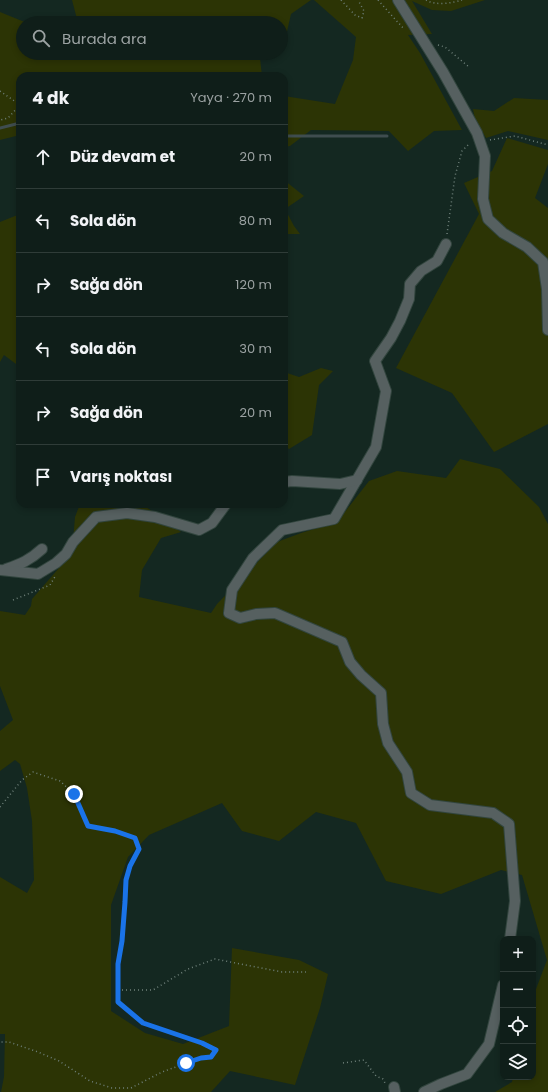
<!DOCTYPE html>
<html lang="tr">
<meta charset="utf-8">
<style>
:root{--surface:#0f1e19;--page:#1d2b26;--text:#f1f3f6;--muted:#9ba2a2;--line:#2f3c38}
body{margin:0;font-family:Poppins,sans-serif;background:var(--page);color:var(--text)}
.controls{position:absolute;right:12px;bottom:12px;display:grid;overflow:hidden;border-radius:8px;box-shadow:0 2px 6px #0003}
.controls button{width:36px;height:36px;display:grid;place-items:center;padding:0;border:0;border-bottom:1px solid var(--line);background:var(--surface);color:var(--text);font:20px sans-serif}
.stop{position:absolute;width:12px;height:12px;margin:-9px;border:3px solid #1a73e8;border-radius:50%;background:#fff}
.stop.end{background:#1a73e8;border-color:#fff;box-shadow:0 1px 4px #0008}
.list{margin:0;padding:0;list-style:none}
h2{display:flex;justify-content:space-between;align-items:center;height:52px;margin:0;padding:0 16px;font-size:17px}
h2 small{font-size:13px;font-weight:400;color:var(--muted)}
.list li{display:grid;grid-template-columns:26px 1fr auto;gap:12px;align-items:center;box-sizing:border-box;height:64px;padding:0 16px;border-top:1px solid var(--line)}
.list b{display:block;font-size:15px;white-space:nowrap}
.list em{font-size:13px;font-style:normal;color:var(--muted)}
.icon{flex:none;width:22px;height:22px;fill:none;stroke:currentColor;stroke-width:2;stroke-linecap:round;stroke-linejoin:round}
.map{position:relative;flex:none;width:548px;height:1092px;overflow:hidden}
.search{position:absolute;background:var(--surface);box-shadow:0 2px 6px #0003;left:16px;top:16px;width:272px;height:44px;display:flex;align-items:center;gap:10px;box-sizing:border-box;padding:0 14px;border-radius:22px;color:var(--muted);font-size:15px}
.panel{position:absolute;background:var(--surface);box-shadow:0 2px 6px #0003;left:16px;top:72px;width:272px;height:436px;border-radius:12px}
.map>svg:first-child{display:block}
.green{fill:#2c3405}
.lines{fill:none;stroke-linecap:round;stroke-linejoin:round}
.stream{stroke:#3f4d4f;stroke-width:3}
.street-casing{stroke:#32453e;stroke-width:12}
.path{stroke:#6f807a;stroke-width:1.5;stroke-dasharray:1 3;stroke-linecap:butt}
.street{stroke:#566060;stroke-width:10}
.route{stroke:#1a73e8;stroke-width:5}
</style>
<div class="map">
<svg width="548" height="1092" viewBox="0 0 548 1092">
<rect width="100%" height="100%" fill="#142821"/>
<g class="green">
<path d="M 72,0 L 311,0 L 291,14 L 285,40 L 281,40 L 281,23 L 78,23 Z"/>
<path d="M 314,0 L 485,0 L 451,11 L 432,10 L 412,1 L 432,34 L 408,35 L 420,53 L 462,130 L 434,131 L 408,151 L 389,131 L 311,130 L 290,146 L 284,147 L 284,96 L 335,104 L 353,60 L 356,37 Z"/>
<path d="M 0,12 L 27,23 L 23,23 L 23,53 L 263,53 L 260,58 L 262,76 L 20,76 L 20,135 L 0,140 Z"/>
<path d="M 514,98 L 548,100 L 548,140 L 508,131 L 486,138 L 475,119 L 473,109 L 494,111 Z"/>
<path d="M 507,138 L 548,150 L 548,164 L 535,198 L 548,208 L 548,424 L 494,452 L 452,393 L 396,368 L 479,214 L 464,183 L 492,171 Z"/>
<path d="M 284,180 L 304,196 L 285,209 L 294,226 L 300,234 L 284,234 Z"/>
<path d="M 20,214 L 20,367 L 4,355 L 0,362 L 0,222 Z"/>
<path d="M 321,368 L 333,371 L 319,385 L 312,435 L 289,449 L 284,445 L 284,372 L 299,377 Z"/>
<path d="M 460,459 L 500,469 L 539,507 L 548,524 L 548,1092 L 495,1092 L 512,1082 L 513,1077 L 533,1077 L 533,997 L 547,960 L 522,875 L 501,870 L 441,894 L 386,881 L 356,823 L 316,812 L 279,841 L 242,831 L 222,803 L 149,835 L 128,857 L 111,905 L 111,1011 L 145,1033 L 183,1044 L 229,1026 L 232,948 L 299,960 L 328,974 L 320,1008 L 295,1085 L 230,1071 L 211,1092 L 1,1092 L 4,1077 L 5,1034 L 0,1034 L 0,877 L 27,893 L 34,880 L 32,821 L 27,788 L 20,764 L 15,760 L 0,771 L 0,731 L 13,720 L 0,686 L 0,611 L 25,615 L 31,606 L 32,599 L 72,553 L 75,517 L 80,504 L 142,504 L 181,532 L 161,538 L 142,570 L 139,597 L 211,613 L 217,604 L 277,542 L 301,533 L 337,522 L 369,481 L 397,471 L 446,478 Z"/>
</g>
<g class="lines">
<g class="stream">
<path d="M 0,128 L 20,123"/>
<path d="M 284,136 L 387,136"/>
</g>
<defs>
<g id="street">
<path d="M 398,0 L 443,72 L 477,133 L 485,156 L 483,199 L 488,219 L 503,233 L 527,247 L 543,262 L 547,289 L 548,330"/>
<path d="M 446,244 L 437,261 L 421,271 L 410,284 L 409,299 L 400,321 L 391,338 L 375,361 L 386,391 L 376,447 L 334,519 L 282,530 L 253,558 L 232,590 L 229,613 L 240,618 L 256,614 L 275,613 L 342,642 L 350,662 L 361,675 L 381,693 L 383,724 L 388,743 L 407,772 L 411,793 L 430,805 L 493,813 L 509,824 L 515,901 L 510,939"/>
<path d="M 284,482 L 292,481 L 340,484 L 357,480"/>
<path d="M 6,569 C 21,564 30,560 42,549"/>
<path d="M 0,570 L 38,574 L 56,563 L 66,554 L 73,542 L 96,517 L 127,513 L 155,517 L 199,530 L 212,523 L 226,504"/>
<path d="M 394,1087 L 395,1092"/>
<path d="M 424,1092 L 441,1084 L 467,1074 L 489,1044 L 503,985"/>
</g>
</defs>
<use href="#street" class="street-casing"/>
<g class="path">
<path d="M 341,0 L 355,15 L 362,18 L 364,11 L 358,0"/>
<path d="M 378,0 L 403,28"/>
<path d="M 426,0 C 435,6 452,3 462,0"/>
<path d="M 438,45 L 445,47 L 469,67"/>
<path d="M 0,91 L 20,105 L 8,118 L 0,120"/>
<path d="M 490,140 L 515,136 L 548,145"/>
<path d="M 447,234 L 455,176 L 462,151 L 470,143"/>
<path d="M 13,600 L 50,585 L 56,575"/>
<path d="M 0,807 L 22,780 L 33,772 L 60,781 L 74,794 L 88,826 L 115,831 L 135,838 L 139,849 L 130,867 L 126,880 L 125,902 L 122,941 L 118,964 L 118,1002 L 143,1023 L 202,1043 L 216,1050 L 211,1057 L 201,1058 L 162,1072 L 131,1088 L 112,1088 L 90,1081 L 59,1061 L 38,1052 L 9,1042 L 0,1042"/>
<path d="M 118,990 L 153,990 L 188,969 L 215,959 L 282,972 L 306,972"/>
<path d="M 343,1063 L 364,1060 L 376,1076 L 383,1079 L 385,1083"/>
</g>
<use href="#street" class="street"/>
</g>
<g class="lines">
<path class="route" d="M 74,794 L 88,826 L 115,831 L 135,838 L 139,849 L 130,866 L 126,880 L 125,902 L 122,941 L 118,964 L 118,1002 L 143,1023 L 202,1043 L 216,1050 L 211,1057 L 201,1058 L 186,1063"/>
</g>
</svg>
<div class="controls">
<button>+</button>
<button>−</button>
<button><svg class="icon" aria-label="locate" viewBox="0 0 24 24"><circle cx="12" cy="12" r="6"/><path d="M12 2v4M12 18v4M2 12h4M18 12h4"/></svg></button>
<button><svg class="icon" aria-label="layers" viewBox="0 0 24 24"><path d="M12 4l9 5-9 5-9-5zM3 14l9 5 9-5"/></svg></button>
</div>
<div class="stop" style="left:186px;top:1063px"></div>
<div class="stop end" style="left:74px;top:794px"></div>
<div class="search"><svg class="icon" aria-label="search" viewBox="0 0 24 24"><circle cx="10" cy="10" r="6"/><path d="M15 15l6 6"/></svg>Burada ara</div>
<section class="panel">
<h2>4 dk<small>Yaya · 270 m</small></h2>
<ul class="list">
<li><svg class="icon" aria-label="ahead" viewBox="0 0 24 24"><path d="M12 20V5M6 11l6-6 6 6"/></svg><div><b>Düz devam et</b></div><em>20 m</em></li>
<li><svg class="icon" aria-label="left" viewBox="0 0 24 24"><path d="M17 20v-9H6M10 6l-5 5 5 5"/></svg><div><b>Sola dön</b></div><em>80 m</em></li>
<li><svg class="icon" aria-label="right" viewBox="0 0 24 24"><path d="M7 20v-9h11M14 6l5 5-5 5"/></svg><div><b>Sağa dön</b></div><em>120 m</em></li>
<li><svg class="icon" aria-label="left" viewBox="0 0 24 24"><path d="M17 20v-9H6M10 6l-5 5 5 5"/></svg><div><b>Sola dön</b></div><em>30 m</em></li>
<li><svg class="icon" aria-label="right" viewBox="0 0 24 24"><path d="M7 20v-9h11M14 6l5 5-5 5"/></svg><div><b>Sağa dön</b></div><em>20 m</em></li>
<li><svg class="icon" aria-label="arrive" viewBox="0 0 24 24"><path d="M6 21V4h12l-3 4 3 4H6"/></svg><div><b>Varış noktası</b></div></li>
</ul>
</section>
</div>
